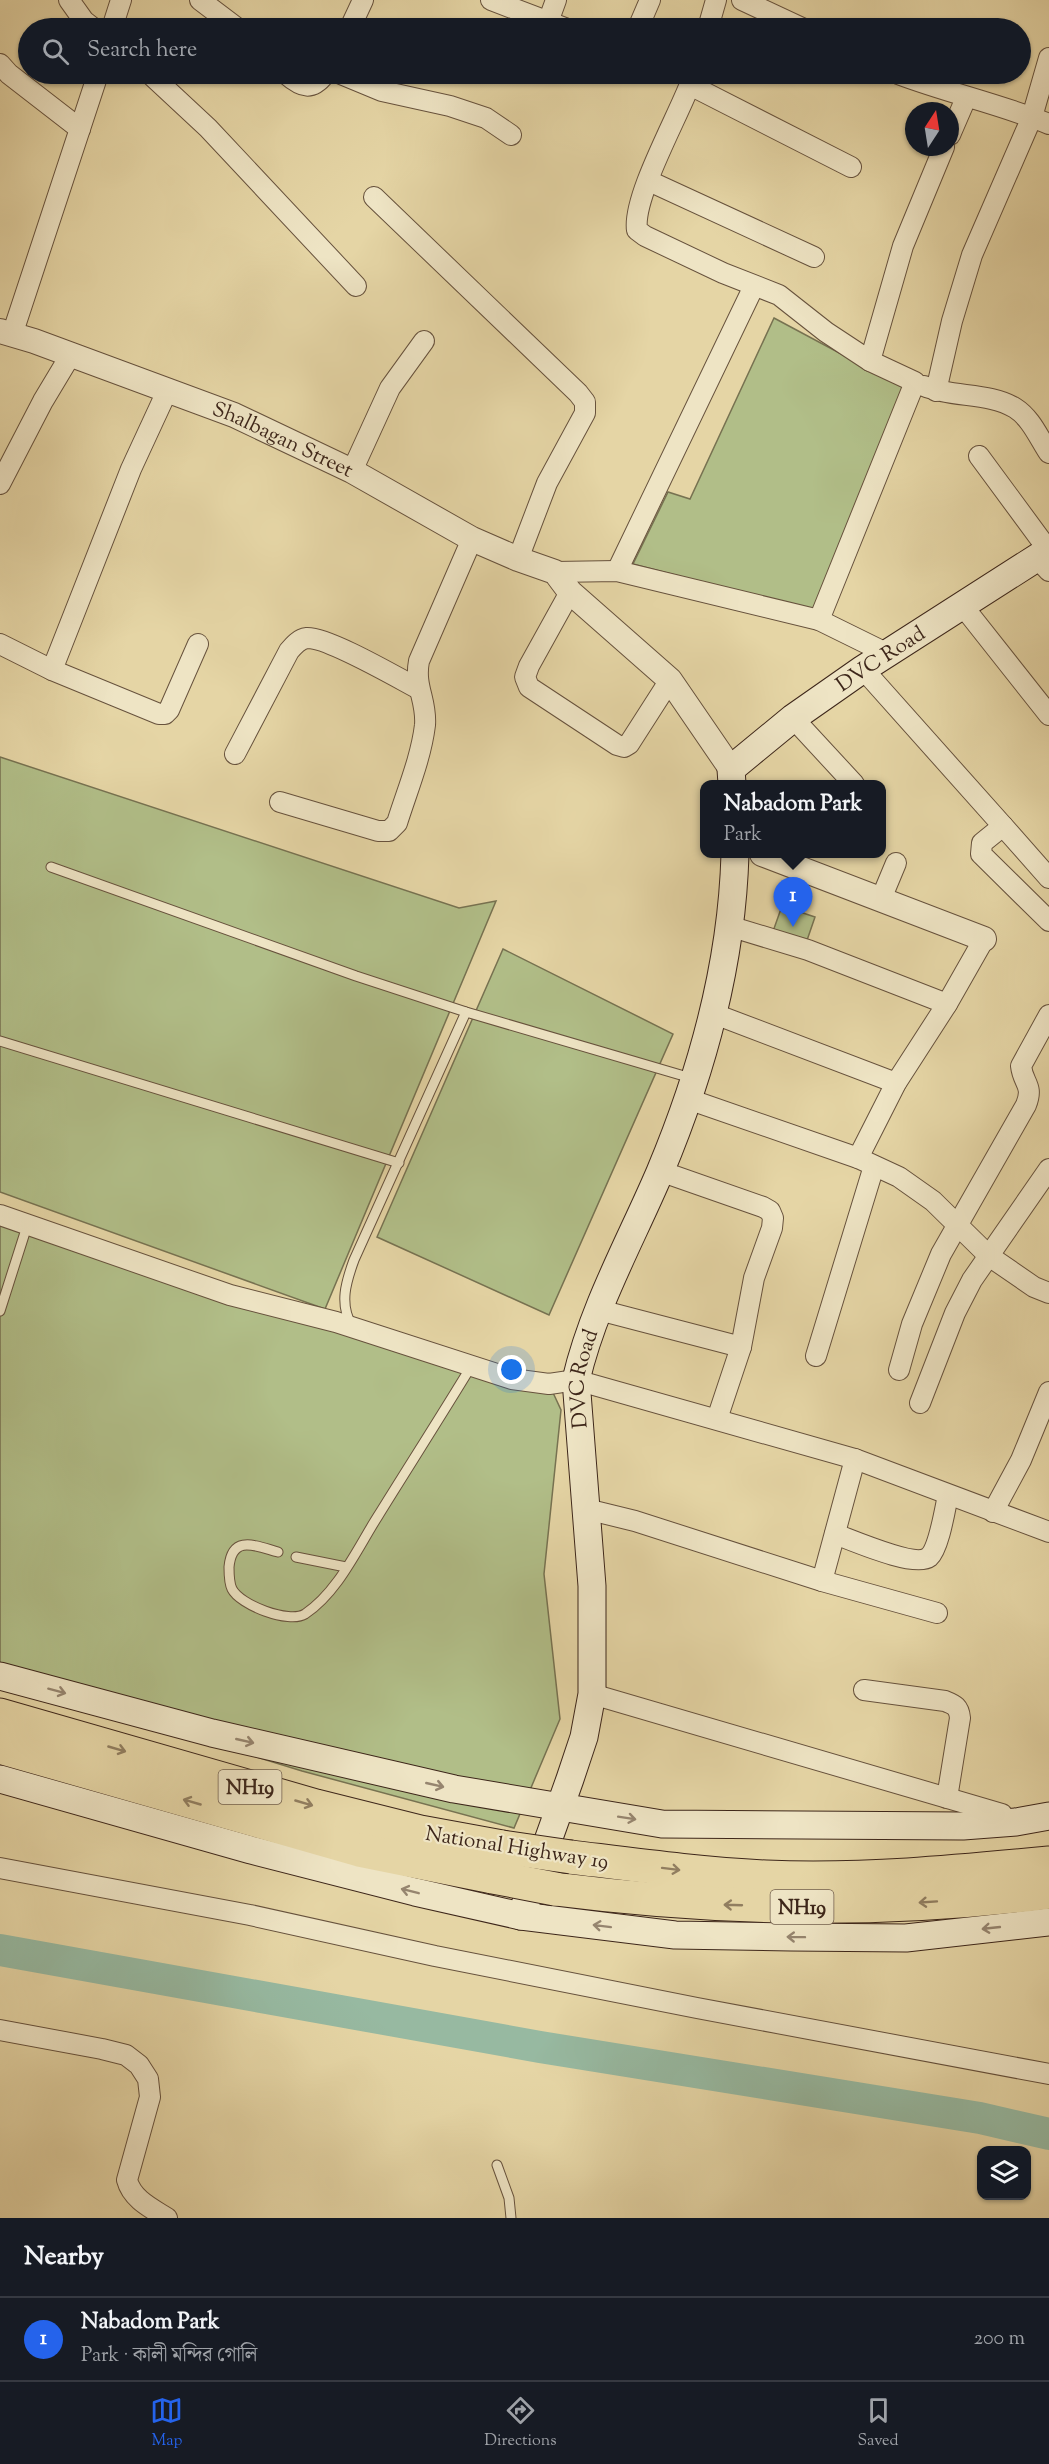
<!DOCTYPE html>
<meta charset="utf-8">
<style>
:root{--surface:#171b24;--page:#20242c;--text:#f1f3f6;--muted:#9ea1a6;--line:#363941;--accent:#2563eb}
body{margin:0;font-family:"Sorts Mill Goudy","Noto Serif Bengali",serif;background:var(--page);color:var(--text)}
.controls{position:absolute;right:18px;bottom:18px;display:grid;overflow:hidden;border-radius:12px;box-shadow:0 2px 4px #0004}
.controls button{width:54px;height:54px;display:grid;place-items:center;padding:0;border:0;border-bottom:2px solid var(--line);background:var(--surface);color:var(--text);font:30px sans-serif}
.compass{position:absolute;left:905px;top:102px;width:54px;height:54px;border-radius:50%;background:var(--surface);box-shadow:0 2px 4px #0004;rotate:12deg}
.you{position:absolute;left:512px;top:1370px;width:21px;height:21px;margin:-15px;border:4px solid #fff;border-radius:50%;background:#1a73e8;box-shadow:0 0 0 9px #1a73e833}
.badge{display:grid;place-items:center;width:39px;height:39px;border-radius:50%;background:var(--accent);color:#fff;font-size:20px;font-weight:700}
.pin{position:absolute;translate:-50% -50px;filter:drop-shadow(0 2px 3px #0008)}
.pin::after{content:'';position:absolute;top:32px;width:21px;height:18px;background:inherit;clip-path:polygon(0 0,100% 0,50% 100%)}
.popup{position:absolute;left:700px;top:780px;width:186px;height:78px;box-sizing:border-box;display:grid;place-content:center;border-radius:12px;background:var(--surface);filter:drop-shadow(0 2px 4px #0005);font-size:20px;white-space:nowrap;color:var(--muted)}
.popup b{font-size:22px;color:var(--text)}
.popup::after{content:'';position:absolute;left:50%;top:100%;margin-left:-12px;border:12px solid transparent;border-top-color:var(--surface)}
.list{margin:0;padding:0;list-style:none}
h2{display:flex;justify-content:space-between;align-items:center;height:78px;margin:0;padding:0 24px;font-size:26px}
h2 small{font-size:20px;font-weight:400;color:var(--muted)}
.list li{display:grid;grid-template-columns:39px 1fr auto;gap:18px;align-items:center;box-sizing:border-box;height:84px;padding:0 24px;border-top:2px solid var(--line)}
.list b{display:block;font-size:22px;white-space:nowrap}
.list p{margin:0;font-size:20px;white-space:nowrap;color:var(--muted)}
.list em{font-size:20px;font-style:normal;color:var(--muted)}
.icon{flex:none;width:33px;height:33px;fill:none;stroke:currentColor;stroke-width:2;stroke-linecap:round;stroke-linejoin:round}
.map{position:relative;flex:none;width:1049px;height:2218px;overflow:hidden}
.search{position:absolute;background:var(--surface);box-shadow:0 2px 4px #0004;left:18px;right:18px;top:18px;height:66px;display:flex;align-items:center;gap:15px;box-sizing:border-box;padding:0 21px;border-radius:33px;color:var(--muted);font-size:22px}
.sheet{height:162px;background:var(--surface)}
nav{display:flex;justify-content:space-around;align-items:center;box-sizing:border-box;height:84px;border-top:2px solid var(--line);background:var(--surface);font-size:16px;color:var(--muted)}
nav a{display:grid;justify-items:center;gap:3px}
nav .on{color:var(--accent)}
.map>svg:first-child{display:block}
.green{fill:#b1be88;stroke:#777251;stroke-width:1.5}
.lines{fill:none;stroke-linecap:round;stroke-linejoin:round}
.river{stroke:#97b9a1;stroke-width:32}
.service-casing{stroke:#67523d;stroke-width:11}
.minor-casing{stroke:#67523d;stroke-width:22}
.tertiary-casing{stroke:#67523d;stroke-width:26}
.secondary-casing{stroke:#3d261a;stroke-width:29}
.trunk-casing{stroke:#3d261a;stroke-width:35}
.service{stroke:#eee4c4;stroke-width:9}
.minor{stroke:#eee4c4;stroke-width:20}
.tertiary{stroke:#eee4c4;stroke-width:24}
.secondary{stroke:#eee4c4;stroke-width:27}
.trunk{stroke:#e5d5a5;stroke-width:33}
.trunk-bridge-casing{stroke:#3d261a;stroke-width:35;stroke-linecap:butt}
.trunk-bridge{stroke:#e5d5a5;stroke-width:33}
.oneway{stroke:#96856f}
.oneway2{stroke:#917e60}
.labels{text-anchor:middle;stroke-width:4.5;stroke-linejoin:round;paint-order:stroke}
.shield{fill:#eee4c4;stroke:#725f4d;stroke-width:1.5}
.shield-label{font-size:20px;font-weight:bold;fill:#3d261a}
.street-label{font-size:21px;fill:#3d261a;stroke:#eee4c4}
</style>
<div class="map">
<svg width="1049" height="2218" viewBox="0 0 1049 2218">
<rect width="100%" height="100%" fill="#e5d5a5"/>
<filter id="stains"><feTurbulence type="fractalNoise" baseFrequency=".00333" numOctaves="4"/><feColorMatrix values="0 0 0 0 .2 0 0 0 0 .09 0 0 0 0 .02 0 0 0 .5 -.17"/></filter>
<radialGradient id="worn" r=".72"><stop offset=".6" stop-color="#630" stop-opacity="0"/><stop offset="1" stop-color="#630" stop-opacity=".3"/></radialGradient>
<g class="green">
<path d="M 774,318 L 905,388 L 813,611 L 633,564 L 668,492 L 690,499 Z"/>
<path d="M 0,757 L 459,908 L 496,901 L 325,1309 L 0,1192 Z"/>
<path d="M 782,906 L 815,917 L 804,949 L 771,937 Z"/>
<path d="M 503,949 L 673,1034 L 549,1315 L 377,1237 Z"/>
<path d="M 0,1221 L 549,1384 L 561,1410 L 544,1574 L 560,1719 L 514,1828 L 302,1771 L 0,1678 Z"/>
</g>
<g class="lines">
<path class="river" d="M 0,1950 L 540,2047 L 980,2118 L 1049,2134"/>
<defs>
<g id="service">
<path d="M 51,867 L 356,976 L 466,1012 L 691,1078"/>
<path d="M 0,1041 L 399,1163"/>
<path d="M 0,1311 L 28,1223"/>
<path d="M 352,1326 C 339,1304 346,1282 354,1260 L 466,1012"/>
<path d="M 278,1552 C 256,1546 232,1534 229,1567 C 229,1574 229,1583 232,1589 C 240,1605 289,1624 305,1614 C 338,1592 357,1549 378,1516 C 409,1466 441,1416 472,1365"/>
<path d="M 296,1557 L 346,1567"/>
<path d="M 497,2165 L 509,2198 L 511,2218"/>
</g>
<g id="minor">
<path d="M 69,0 L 84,21 L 93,28"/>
<path d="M 200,0 L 237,28"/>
<path d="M 491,0 L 565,28"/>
<path d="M 742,0 L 802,28"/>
<path d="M 548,22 L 556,0"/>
<path d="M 112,28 L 121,0"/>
<path d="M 350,28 L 363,0"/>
<path d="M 638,28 L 650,0"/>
<path d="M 708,28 L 716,0"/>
<path d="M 0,64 L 9,74 L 80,129"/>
<path d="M 150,74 L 208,128 L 356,286"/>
<path d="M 286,74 C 302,88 312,91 325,74"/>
<path d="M 341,74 L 382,91 L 450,106 L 486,118 L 511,135"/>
<path d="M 694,74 C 682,110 632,196 637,230 L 645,236 L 723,273 L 779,295 L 826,332 L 870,361 L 915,382 L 819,620"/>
<path d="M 898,74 C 948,93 1000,104 1049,124"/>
<path d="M 690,85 L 851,167"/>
<path d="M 950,135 L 966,98"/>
<path d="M 649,181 L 814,257"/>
<path d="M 374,197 L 578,393 L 585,402 L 585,413 L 547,483 L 518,559"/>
<path d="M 12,335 L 98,74"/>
<path d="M 870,361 L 903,246 L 944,147"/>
<path d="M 924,386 C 953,398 989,392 1015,408 C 1031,418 1039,438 1049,453"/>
<path d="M 936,391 L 952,321 L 972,255 L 1032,117 L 1049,58"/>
<path d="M 979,456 L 1049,551"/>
<path d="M 352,471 L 390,388 L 424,341"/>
<path d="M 0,484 L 43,401 L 70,356"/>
<path d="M 1037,558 L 1049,571"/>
<path d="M 617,571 L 754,286"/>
<path d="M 555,572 L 617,571 L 819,620 L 886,653"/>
<path d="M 570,592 L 529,666 L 525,677 L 529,687 L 617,745 L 624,747 L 629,744 L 670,680"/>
<path d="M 962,605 L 1049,715"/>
<path d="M 0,644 L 52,670 L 159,714 L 165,714 L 169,710 L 198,644"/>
<path d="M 863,669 L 1003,826 L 982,843 L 981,854 L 1049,921"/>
<path d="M 52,670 L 131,469 L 168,389"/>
<path d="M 793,718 L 854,784"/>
<path d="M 235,754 L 289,651 C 294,645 299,639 307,638 C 328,637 398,678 419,689"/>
<path d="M 280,802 L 378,831 L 389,831 L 397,823 C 407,791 421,758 425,725 C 427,700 414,687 419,661 L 472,539"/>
<path d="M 1003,826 L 1049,878"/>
<path d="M 881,899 L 896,863"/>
<path d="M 729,926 L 808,950 L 947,1004"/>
<path d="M 712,1013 L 896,1083"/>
<path d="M 688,1099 L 858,1158 L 899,1177 L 933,1201 L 989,1256 L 1034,1287 L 1049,1293"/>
<path d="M 858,1158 L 896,1083 L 947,1004 L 984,939"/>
<path d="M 660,1171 L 763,1207 L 770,1211 L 773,1218 L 772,1228 L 754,1278 L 741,1347 L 717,1419"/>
<path d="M 0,1215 L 230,1295 L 336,1322 L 512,1379 L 549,1384 L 576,1380 L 855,1459 L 1049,1532"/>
<path d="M 599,1310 L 741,1347"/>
<path d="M 816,1356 L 874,1166"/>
<path d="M 899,1370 L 912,1324 L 941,1254 L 1026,1105 C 1034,1085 1023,1084 1021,1066 L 1049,1015"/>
<path d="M 920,1403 L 955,1313 L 972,1280 L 1049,1169"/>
<path d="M 586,1509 L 635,1521 L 822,1581 L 937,1613"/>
<path d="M 993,1512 L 1021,1460 L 1049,1392"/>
<path d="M 835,1534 C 852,1540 915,1568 929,1557 C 939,1548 945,1509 948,1495"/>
<path d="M 822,1581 L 855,1459"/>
<path d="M 864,1690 L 945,1701 C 955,1705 959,1707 960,1718 L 947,1798"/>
<path d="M 592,1694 L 1002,1814"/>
<path d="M 0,1868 L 250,1915 L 435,1956 L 697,2008 L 1049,2074"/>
<path d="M 0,2030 L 102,2049 L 126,2055 L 139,2065 L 148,2079 L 150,2097 L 127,2180 C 132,2199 151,2208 167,2218"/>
</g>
<g id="tertiary">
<path id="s1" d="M 0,331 L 34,341 L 234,415 L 352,471 L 472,539 L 518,559 L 555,572 L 570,592 L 670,680 L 731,769"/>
<path d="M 762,854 L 984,939"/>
</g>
<g id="secondary">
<path id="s2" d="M 732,784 L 731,769 L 793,718 L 863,669 L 1049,550"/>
<path d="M 0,1676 L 212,1733 L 454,1789 L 662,1824 L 963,1826 L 1016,1822 L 1049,1816"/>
<path d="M 0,1779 L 251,1850 L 415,1892 L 521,1916 L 675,1935 L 791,1937 L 906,1938 L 1049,1922"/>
<path id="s3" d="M 521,1916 L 570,1779 L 584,1737 L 592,1694 L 592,1586 L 576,1380 C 593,1307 631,1240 660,1172 C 702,1072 732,962 735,854"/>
</g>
<g id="trunk">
<path d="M 0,1715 L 316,1806 L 420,1832 L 502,1847"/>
<path d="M 0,1747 L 359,1850 L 493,1877"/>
<path d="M 571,1857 C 636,1865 701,1874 766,1877 C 861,1881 955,1872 1049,1863"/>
<path d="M 555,1889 C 719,1910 885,1913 1049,1892"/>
</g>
</defs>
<use href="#service" class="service-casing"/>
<use href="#minor" class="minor-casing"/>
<use href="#tertiary" class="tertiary-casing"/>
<use href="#secondary" class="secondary-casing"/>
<use href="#trunk" class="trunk-casing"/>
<use href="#service" class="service"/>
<use href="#minor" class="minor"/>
<use href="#tertiary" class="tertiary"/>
<use href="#secondary" class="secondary"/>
<use href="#trunk" class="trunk"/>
<defs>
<g id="trunk-bridge">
<path d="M 502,1847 L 571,1857"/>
<path d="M 493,1877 L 555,1889"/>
</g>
</defs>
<use href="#trunk-bridge" class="trunk-bridge-casing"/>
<use href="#trunk-bridge" class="trunk-bridge"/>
</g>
<defs><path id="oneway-shaft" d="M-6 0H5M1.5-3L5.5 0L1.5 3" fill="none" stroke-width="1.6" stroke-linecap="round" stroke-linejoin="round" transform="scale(1.5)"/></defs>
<g class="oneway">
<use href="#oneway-shaft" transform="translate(57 1691) rotate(15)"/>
<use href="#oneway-shaft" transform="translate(245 1741) rotate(13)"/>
<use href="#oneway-shaft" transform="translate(435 1785) rotate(13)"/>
<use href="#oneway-shaft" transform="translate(627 1818) rotate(9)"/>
<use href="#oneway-shaft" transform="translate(410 1891) rotate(-166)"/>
<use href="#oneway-shaft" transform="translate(602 1926) rotate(-173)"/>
<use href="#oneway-shaft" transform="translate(991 1928) rotate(174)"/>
<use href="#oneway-shaft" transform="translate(796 1937) rotate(-179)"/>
</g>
<g class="oneway2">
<use href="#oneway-shaft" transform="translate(117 1749) rotate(16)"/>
<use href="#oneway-shaft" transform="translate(192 1802) rotate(-164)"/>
<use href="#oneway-shaft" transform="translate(304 1803) rotate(16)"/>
<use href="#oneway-shaft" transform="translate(671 1869) rotate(7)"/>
<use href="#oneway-shaft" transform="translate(928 1902) rotate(176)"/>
<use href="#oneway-shaft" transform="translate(733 1905) rotate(-178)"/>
</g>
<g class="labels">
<g class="shield">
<rect x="218.5" y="1770" width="63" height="34" rx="4.5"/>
<rect x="770.5" y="1890" width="63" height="34" rx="4.5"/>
</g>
<g class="shield-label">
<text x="250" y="1794">NH19</text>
<text x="802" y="1914">NH19</text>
</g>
<g class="street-label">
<text dy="7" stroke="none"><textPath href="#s1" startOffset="303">Shalbagan Street</textPath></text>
<text dy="7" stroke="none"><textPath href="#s2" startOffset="201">DVC Road</textPath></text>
<text dy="7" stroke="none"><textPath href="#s3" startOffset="550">DVC Road</textPath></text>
<text transform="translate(517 1847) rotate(9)" y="7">National Highway 19</text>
</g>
</g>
<rect width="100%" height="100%" filter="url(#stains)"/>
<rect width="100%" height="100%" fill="url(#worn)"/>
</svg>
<div class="controls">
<button><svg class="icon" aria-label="layers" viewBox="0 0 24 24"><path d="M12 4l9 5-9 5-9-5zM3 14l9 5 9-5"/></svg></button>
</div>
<svg class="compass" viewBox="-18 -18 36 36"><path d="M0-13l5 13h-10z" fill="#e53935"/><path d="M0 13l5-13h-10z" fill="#9ea1a6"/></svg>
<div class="you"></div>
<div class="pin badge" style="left:793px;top:927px">1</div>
<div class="popup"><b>Nabadom Park</b>Park</div>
<div class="search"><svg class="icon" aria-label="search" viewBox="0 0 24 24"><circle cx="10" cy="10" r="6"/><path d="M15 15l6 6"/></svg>Search here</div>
</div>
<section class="sheet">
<h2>Nearby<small></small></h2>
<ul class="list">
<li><span class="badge">1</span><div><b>Nabadom Park</b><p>Park · কালী মন্দির গোলি</p></div><em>200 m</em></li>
</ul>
</section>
<nav>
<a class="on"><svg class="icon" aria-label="map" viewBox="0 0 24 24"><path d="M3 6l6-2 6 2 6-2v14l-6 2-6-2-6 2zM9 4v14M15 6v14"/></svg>Map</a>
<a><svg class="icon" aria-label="directions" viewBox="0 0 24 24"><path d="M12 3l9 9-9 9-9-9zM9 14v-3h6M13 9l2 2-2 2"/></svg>Directions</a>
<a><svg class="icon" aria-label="saved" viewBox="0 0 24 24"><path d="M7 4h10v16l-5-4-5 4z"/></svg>Saved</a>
</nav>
